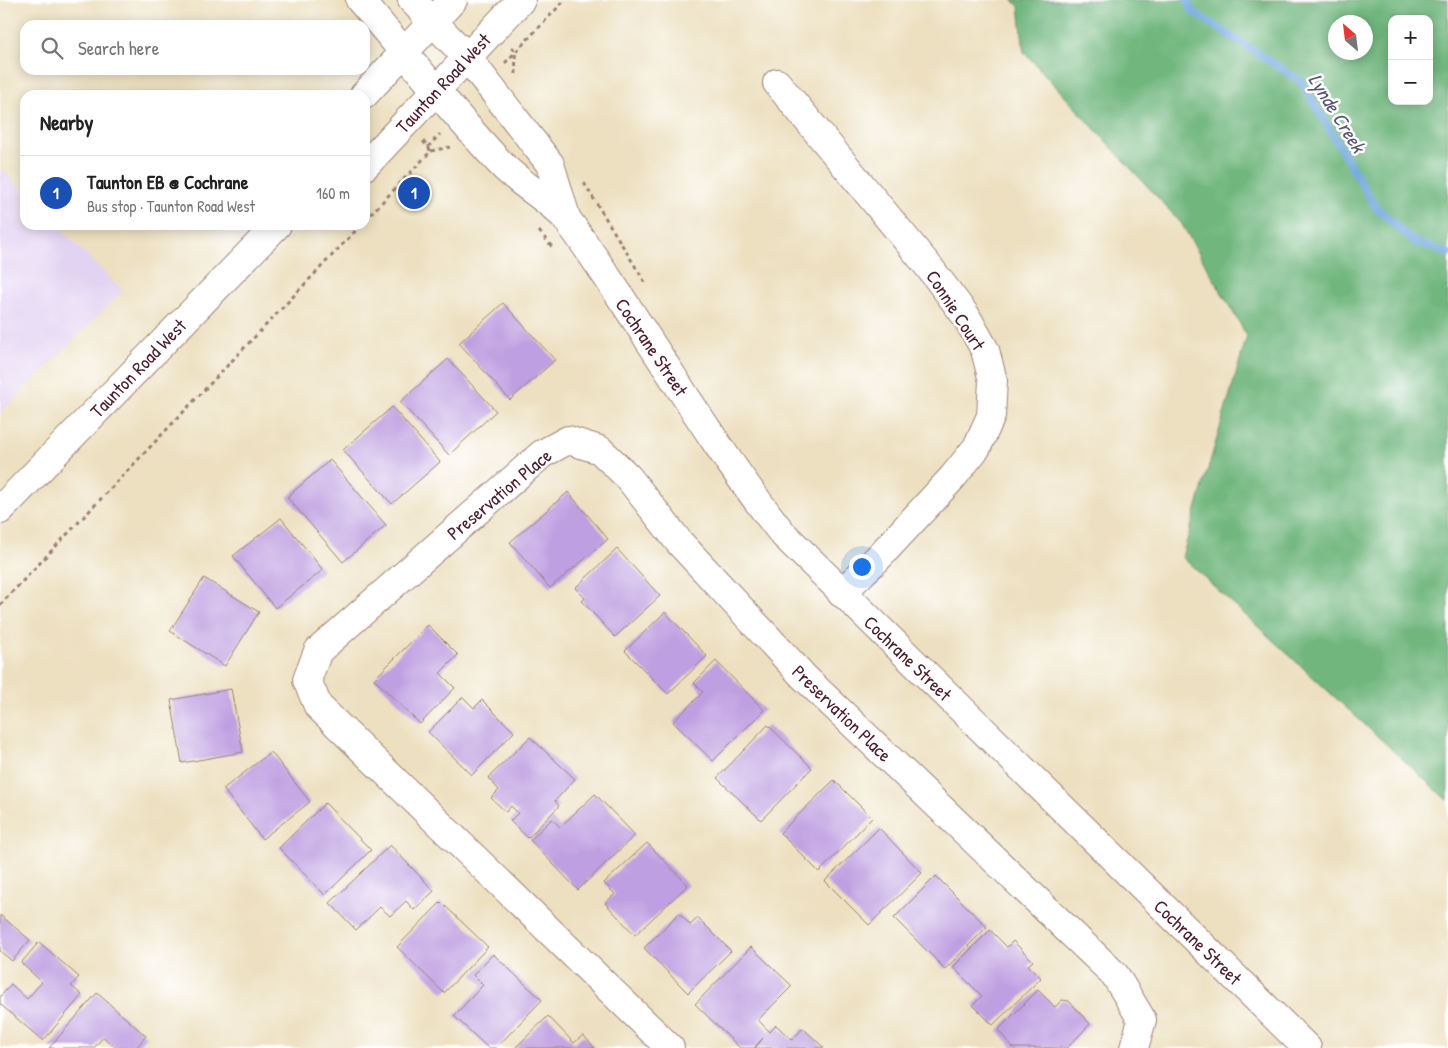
<!DOCTYPE html>
<meta charset="utf-8">
<style>
:root{--surface:#fff;--page:#f2f2f2;--text:#222;--muted:#767676;--line:#e0e0e0;--accent:#7c3aed}
body{margin:0;font-family:"Patrick Hand",sans-serif;background:var(--page);color:var(--text)}
.controls{position:absolute;right:15px;top:15px;display:grid;overflow:hidden;border-radius:10px;box-shadow:0 2px 12px #0003}
.controls button{width:45px;height:45px;display:grid;place-items:center;padding:0;border:0;border-bottom:1px solid var(--line);background:var(--surface);color:var(--text);font:25px sans-serif}
.compass{position:absolute;left:1328px;top:15px;width:45px;height:45px;border-radius:50%;background:var(--surface);box-shadow:0 2px 12px #0003;rotate:332deg}
.you{position:absolute;left:861px;top:566px;width:18px;height:18px;margin:-12px;border:4px solid #fff;border-radius:50%;background:#1a73e8;box-shadow:0 0 0 8px #1a73e833}
.badge{display:grid;place-items:center;width:32px;height:32px;border-radius:50%;background:var(--accent);color:#fff;font-size:16px;font-weight:700}
.pin{position:absolute;translate:-50% -50%;border:2px solid #fff;box-shadow:0 1px 5px #0006}
.list{margin:0;padding:0;list-style:none}
h2{display:flex;justify-content:space-between;align-items:center;height:65px;margin:0;padding:0 20px;font-size:21px}
h2 small{font-size:16px;font-weight:400;color:var(--muted)}
.list li{display:grid;grid-template-columns:32px 1fr auto;gap:15px;align-items:center;box-sizing:border-box;height:75px;padding:0 20px;border-top:1px solid var(--line)}
.list b{display:block;font-size:19px;white-space:nowrap}
.list p{margin:0;font-size:16px;white-space:nowrap;color:var(--muted)}
.list em{font-size:16px;font-style:normal;color:var(--muted)}
.icon{flex:none;width:28px;height:28px;fill:none;stroke:currentColor;stroke-width:2;stroke-linecap:round;stroke-linejoin:round}
.map{position:relative;flex:none;width:1448px;height:1048px;overflow:hidden}
.search{position:absolute;background:var(--surface);box-shadow:0 2px 12px #0003;left:20px;top:20px;width:350px;height:55px;display:flex;align-items:center;gap:12px;box-sizing:border-box;padding:0 18px;border-radius:15px;color:var(--muted);font-size:19px}
.panel{position:absolute;background:var(--surface);box-shadow:0 2px 12px #0003;left:20px;top:90px;width:350px;height:140px;border-radius:15px}
.map>svg:first-child{display:block}
.built{fill:#e3d3f2}
.forest{fill:#6fb67d;stroke:#5c6a54;fill-rule:evenodd}
.lines{fill:none;stroke-linecap:round;stroke-linejoin:round}
.stream{stroke:#6ea6dd;stroke-width:8}
.building{fill:#be9fe1}
.minor-casing{stroke:#9c8076;stroke-width:30}
.tertiary-casing{stroke:#9c8076;stroke-width:30}
.secondary-casing{stroke:#9c8076;stroke-width:30}
.path{stroke:#9c8076;stroke-width:3;stroke-dasharray:4 4;stroke-linecap:butt}
.minor{stroke:#fff;stroke-width:28}
.tertiary{stroke:#fff;stroke-width:28}
.secondary{stroke:#fff;stroke-width:28}
.labels{text-anchor:middle;stroke-width:5;stroke-linejoin:round;paint-order:stroke}
.street-label{font-size:19px;fill:#4a1f2b;stroke:#fff}
.water-label{font-size:20px;font-style:italic;fill:#585572;stroke:#fff}
</style>
<div class="map">
<svg width="1448" height="1048" viewBox="0 0 1448 1048">
<rect width="100%" height="100%" fill="#fff"/>
<filter id="ink" filterUnits="userSpaceOnUse"><feTurbulence type="fractalNoise" baseFrequency=".02" numOctaves="2"/><feDisplacementMap in="SourceGraphic" scale="10" xChannelSelector="R" yChannelSelector="G"/><feConvolveMatrix kernelMatrix="1 2 1 2 8 2 1 2 1" color-interpolation-filters="sRGB"/></filter>
<filter id="wash" filterUnits="userSpaceOnUse"><feTurbulence type="fractalNoise" baseFrequency=".0096" numOctaves="4" result="noise"/><feDisplacementMap in="SourceGraphic" scale="20" xChannelSelector="R" yChannelSelector="G"/><feGaussianBlur stdDeviation="1.12" result="paint"/><feColorMatrix in="noise" values="0 0 0 0 0 0 0 0 0 0 0 0 0 0 0 0 0 1.4 0 .05"/><feComposite in="paint" operator="in"/></filter>
<g filter="url(#wash)">
<rect width="100%" height="100%" fill="#ede0c0"/>
<path class="built" d="M 0,168 L 25,193 L 25,225 L 57,225 L 123,291 L 0,413 Z"/>
<path class="forest" d="M 1012,0 L 1448,0 L 1448,801 L 1182,557 L 1247,336 L 1181,223 L 1024,52 L 1019,6 ZM 1392,19 L 1429,19 L 1429,101 L 1392,101 ZM 1336,22 L 1366,22 L 1366,52 L 1336,52 Z"/>
<g class="lines">
<path class="stream" d="M 1187,0 L 1192,11 L 1301,81 L 1375,206 L 1413,241 L 1448,253"/>
</g>
<g id="blocks">
<g class="building">
<path d="M 503,303 L 555,360 L 510,400 L 459,343 Z"/>
<path d="M 448,359 L 496,411 L 449,455 L 400,402 Z"/>
<path d="M 392,407 L 440,462 L 392,504 L 343,450 Z"/>
<path d="M 330,460 L 386,525 L 343,562 L 287,497 Z"/>
<path d="M 568,492 L 608,539 L 550,588 L 510,542 Z"/>
<path d="M 281,518 L 323,570 L 275,608 L 233,556 Z"/>
<path d="M 617,549 L 660,596 L 615,637 L 582,601 L 585,598 L 575,588 Z"/>
<path d="M 204,578 L 259,612 L 225,666 L 170,631 Z"/>
<path d="M 665,612 L 707,656 L 668,694 L 625,651 Z"/>
<path d="M 428,625 L 458,655 L 440,673 L 455,688 L 420,724 L 374,679 Z"/>
<path d="M 716,661 L 764,710 L 713,761 L 673,722 L 703,692 L 694,683 Z"/>
<path d="M 231,689 L 243,752 L 182,763 L 171,700 Z"/>
<path d="M 463,697 L 474,708 L 482,700 L 514,732 L 472,775 L 428,732 Z"/>
<path d="M 768,725 L 812,768 L 761,820 L 717,778 Z"/>
<path d="M 530,737 L 575,779 L 555,801 L 559,806 L 528,838 L 510,821 L 518,813 L 511,806 L 506,812 L 491,798 L 499,790 L 488,778 Z"/>
<path d="M 271,752 L 310,802 L 262,839 L 223,789 Z"/>
<path d="M 834,780 L 872,818 L 819,872 L 780,833 Z"/>
<path d="M 595,794 L 635,835 L 578,890 L 530,840 L 552,819 L 560,827 Z"/>
<path d="M 325,803 L 371,850 L 325,895 L 279,848 Z"/>
<path d="M 879,828 L 922,873 L 869,925 L 825,881 Z"/>
<path d="M 647,843 L 688,885 L 635,935 L 605,903 L 615,894 L 604,883 Z"/>
<path d="M 390,845 L 434,891 L 414,910 L 406,901 L 390,916 L 380,907 L 356,930 L 330,903 Z"/>
<path d="M 936,876 L 987,927 L 945,969 L 894,918 Z"/>
<path d="M 441,902 L 488,947 L 444,993 L 397,947 Z"/>
<path d="M 679,913 L 690,925 L 698,918 L 731,951 L 688,993 L 644,948 Z"/>
<path d="M 0,915 L 30,940 L 12,961 L 0,951 Z"/>
<path d="M 990,930 L 1007,947 L 1013,941 L 1033,961 L 1028,965 L 1041,978 L 993,1025 L 973,1005 L 982,996 L 953,967 Z"/>
<path d="M 39,942 L 79,977 L 71,986 L 82,995 L 43,1041 L 0,1004 L 0,997 L 11,984 L 27,999 L 42,982 L 21,963 Z"/>
<path d="M 751,947 L 792,986 L 758,1020 L 770,1032 L 776,1025 L 792,1040 L 803,1028 L 824,1048 L 755,1048 L 763,1038 L 754,1048 L 740,1048 L 695,1004 Z"/>
<path d="M 493,954 L 542,1000 L 496,1048 L 488,1048 L 454,1016 L 483,985 L 473,975 Z"/>
<path d="M 1038,990 L 1055,1007 L 1062,1000 L 1069,1001 L 1090,1024 L 1067,1048 L 1013,1048 L 998,1030 Z"/>
<path d="M 97,993 L 146,1036 L 136,1048 L 116,1048 L 103,1037 L 94,1048 L 49,1048 Z"/>
<path d="M 548,1016 L 574,1043 L 583,1035 L 595,1048 L 515,1048 Z"/>
</g>
</g>
</g>
<g filter="url(#ink)">
<use href="#blocks" fill-opacity="0" stroke="#9c8076" stroke-width="1"/>
<g class="lines">
<defs>
<g id="minor">
<path d="M 777,83 L 929,267 L 966,316 L 985,350 L 993,381 L 991,416 L 977,447 L 953,477 L 877,559 L 841,593"/>
<path d="M 670,1048 L 318,706 L 307,680 L 318,651 L 542,454 L 568,440 L 600,450 L 628,477 L 679,542 L 804,677 L 1115,975 L 1142,1020 L 1134,1048"/>
</g>
<g id="tertiary">
<path d="M 360,0 C 407,55 451,111 500,163 C 519,184 553,201 569,222 C 643,324 704,435 783,534 L 1307,1048"/>
<path d="M 412,0 L 467,57 L 550,164 L 567,220"/>
</g>
<g id="secondary">
<path d="M 364,95 L 453,0"/>
<path d="M 365,166 L 521,0"/>
<path d="M 0,510 L 277,225"/>
</g>
</defs>
<use href="#minor" class="minor-casing"/>
<use href="#tertiary" class="tertiary-casing"/>
<use href="#secondary" class="secondary-casing"/>
<g class="path">
<path d="M 512,47 L 515,51 L 516,74"/>
<path d="M 505,63 L 565,0"/>
<path d="M 428,147 L 440,134"/>
<path d="M 431,151 L 450,147"/>
<path d="M 584,183 L 646,284"/>
<path d="M 365,220 L 431,151 L 422,140"/>
<path d="M 539,231 L 553,248"/>
<path d="M 0,605 L 361,225"/>
</g>
<use href="#minor" class="minor"/>
<use href="#tertiary" class="tertiary"/>
<use href="#secondary" class="secondary"/>
</g>
</g>
<g class="labels">
<g class="street-label">
<text transform="translate(443 83) rotate(-47)" y="7">Taunton Road West</text>
<text transform="translate(956 310) rotate(57)" y="7">Connie Court</text>
<text transform="translate(652 347) rotate(56)" y="7">Cochrane Street</text>
<text transform="translate(138 368) rotate(-46)" y="7">Taunton Road West</text>
<text transform="translate(499 494) rotate(-40)" y="7">Preservation Place</text>
<text transform="translate(908 658) rotate(44)" y="7">Cochrane Street</text>
<text transform="translate(842 713) rotate(44)" y="7">Preservation Place</text>
<text transform="translate(1198 942) rotate(44)" y="7">Cochrane Street</text>
</g>
<g class="water-label">
<text transform="translate(1337 113) rotate(58)" y="7">Lynde Creek</text>
</g>
</g>
</svg>
<div class="controls">
<button>+</button>
<button>−</button>
</div>
<svg class="compass" viewBox="-18 -18 36 36"><path d="M0-13l5 13h-10z" fill="#e53935"/><path d="M0 13l5-13h-10z" fill="#767676"/></svg>
<div class="you"></div>
<div class="pin badge" style="left:414px;top:193px;background:#1a4fb4">1</div>
<div class="search"><svg class="icon" aria-label="search" viewBox="0 0 24 24"><circle cx="10" cy="10" r="6"/><path d="M15 15l6 6"/></svg>Search here</div>
<section class="panel">
<h2>Nearby<small></small></h2>
<ul class="list">
<li><span class="badge" style="background:#1a4fb4">1</span><div><b>Taunton EB @ Cochrane</b><p>Bus stop · Taunton Road West</p></div><em>160 m</em></li>
</ul>
</section>
</div>
